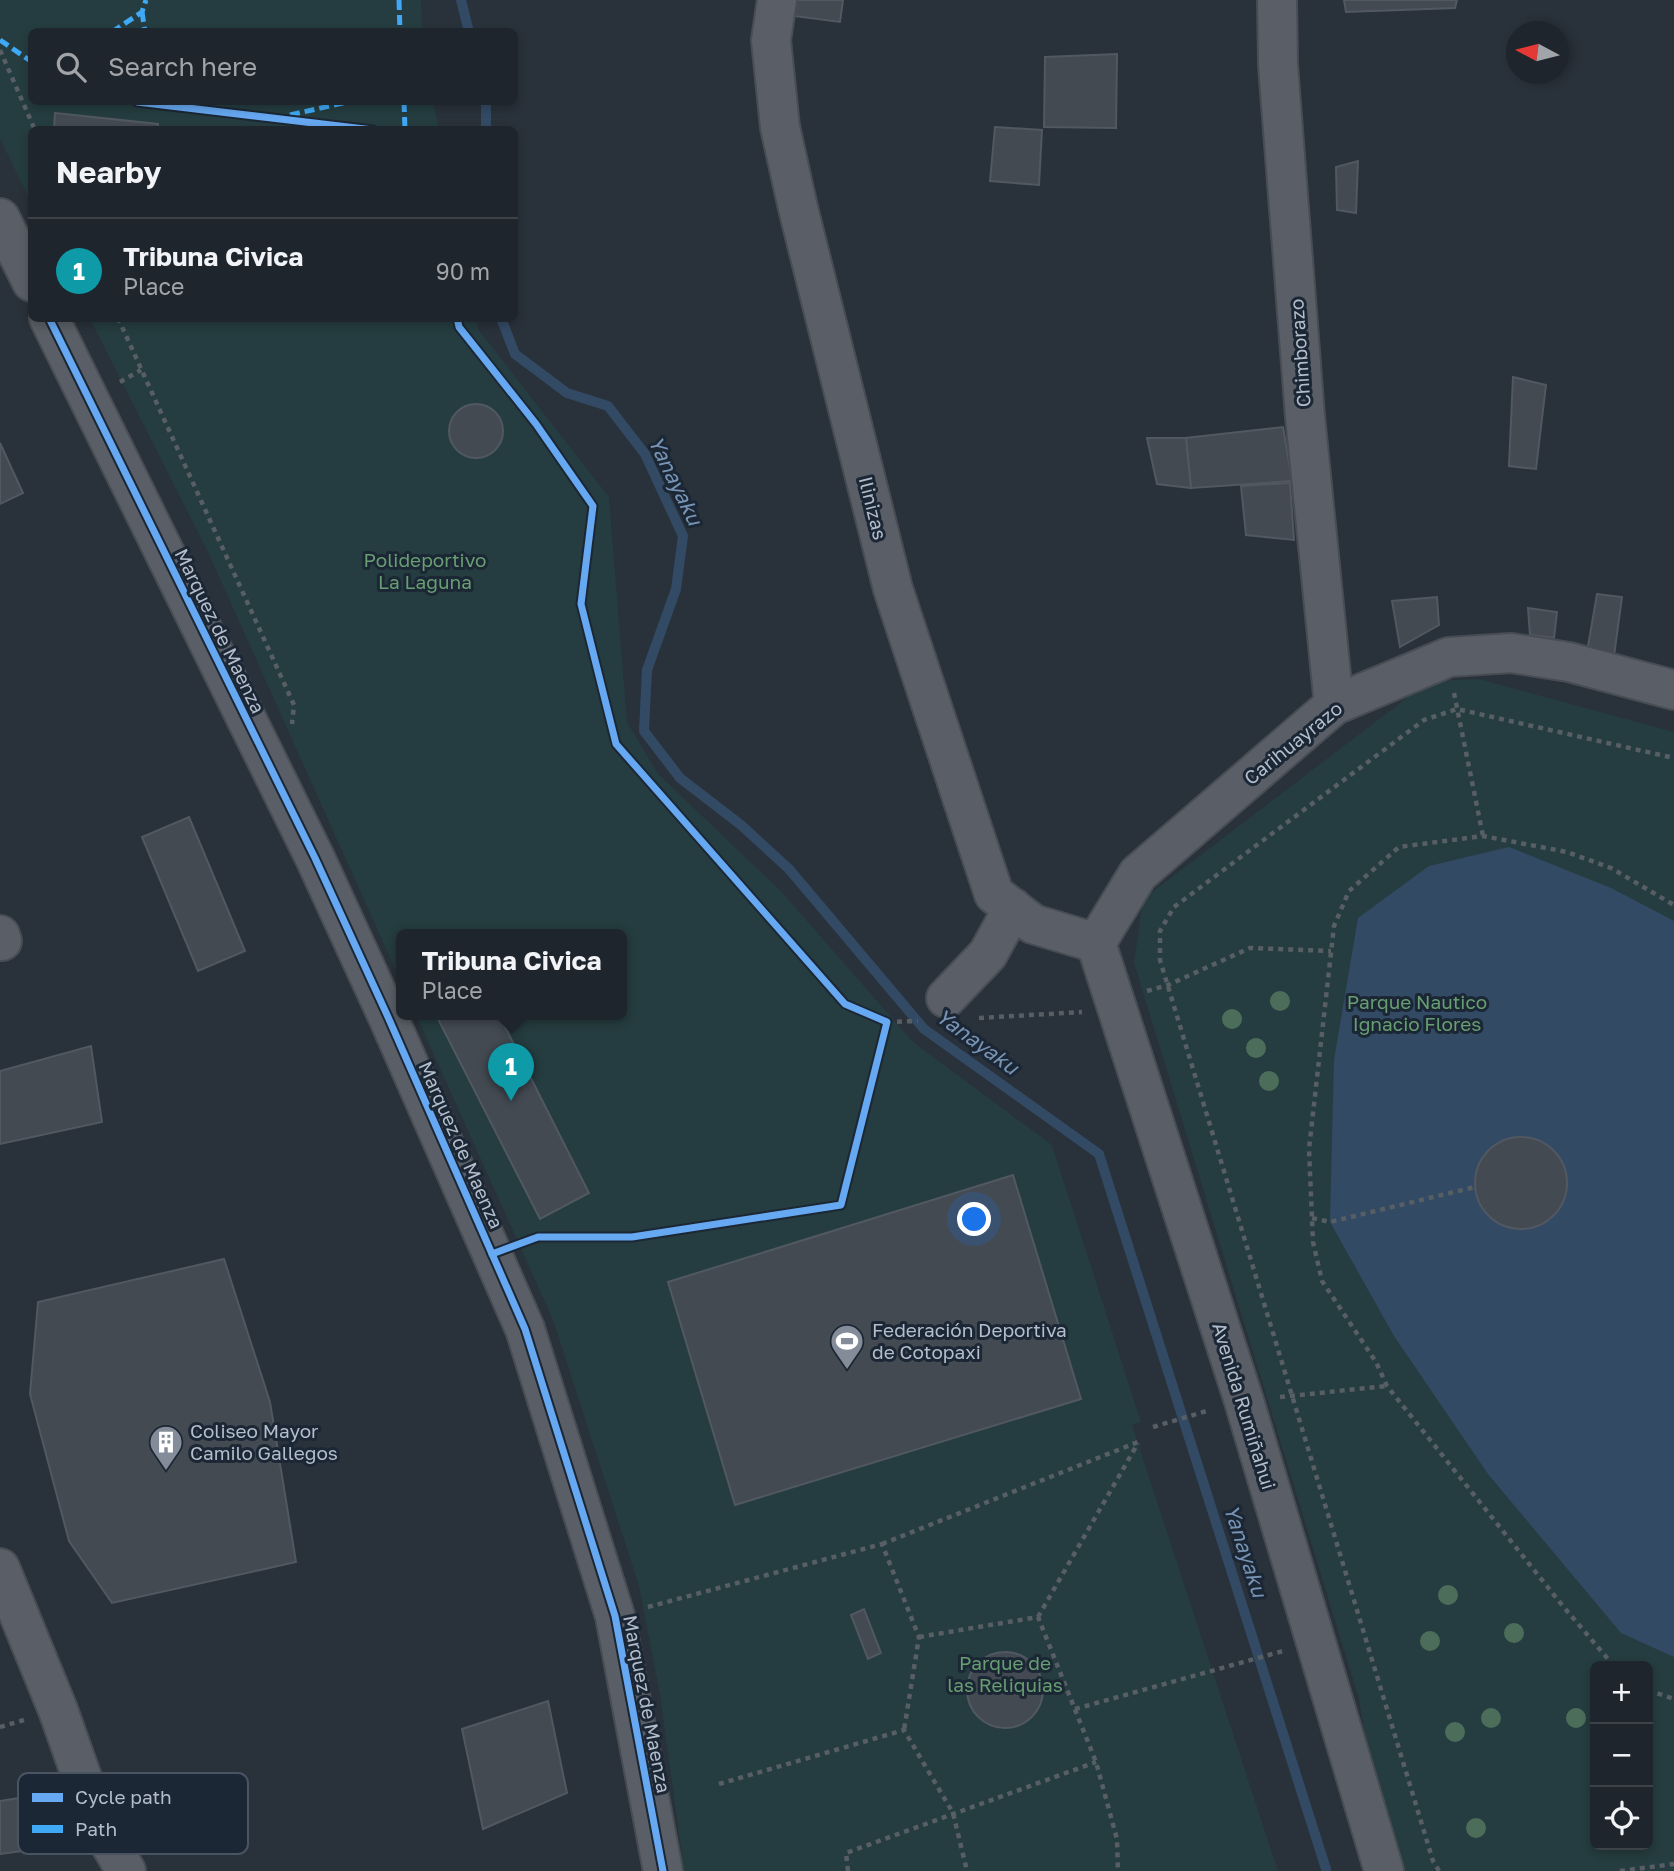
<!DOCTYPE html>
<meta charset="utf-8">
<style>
:root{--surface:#1f252c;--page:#2c3138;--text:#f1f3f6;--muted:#a1a5a9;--line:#3c4248;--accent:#8c9099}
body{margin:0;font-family:"Golos Text",sans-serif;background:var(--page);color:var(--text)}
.controls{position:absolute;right:21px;bottom:21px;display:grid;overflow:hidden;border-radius:10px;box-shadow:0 4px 10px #0003}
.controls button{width:63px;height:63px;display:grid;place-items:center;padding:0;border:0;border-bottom:2px solid var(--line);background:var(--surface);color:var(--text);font:35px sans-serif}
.compass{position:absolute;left:1506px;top:21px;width:63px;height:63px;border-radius:50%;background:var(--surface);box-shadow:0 4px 10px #0003;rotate:277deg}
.you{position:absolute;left:975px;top:1220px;width:24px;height:24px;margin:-18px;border:5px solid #fff;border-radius:50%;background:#1a73e8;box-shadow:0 0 0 10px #1a73e833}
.badge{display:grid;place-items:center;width:46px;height:46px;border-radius:50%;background:var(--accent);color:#fff;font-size:23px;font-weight:700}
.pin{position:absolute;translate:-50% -58px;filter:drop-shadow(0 2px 4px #0008)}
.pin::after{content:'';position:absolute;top:37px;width:24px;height:21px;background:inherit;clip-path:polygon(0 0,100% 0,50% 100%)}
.popup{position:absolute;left:396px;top:929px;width:231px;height:91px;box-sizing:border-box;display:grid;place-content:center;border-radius:10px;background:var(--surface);filter:drop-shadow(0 2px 5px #0005);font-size:23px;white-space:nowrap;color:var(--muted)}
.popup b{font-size:26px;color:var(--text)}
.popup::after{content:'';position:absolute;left:50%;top:100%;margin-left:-14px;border:14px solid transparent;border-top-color:var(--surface)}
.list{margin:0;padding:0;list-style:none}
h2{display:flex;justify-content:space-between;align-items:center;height:91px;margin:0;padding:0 28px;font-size:30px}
h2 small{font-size:23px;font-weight:400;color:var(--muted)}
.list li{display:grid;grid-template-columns:46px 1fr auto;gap:21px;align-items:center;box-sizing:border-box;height:105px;padding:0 28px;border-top:2px solid var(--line)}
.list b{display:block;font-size:26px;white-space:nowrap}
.list p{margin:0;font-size:23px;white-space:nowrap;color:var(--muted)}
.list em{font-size:23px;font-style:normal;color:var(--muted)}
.icon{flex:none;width:38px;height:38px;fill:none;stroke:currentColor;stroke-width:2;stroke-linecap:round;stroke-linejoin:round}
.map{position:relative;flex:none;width:1674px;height:1871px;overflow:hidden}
.search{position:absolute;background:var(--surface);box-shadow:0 4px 10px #0003;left:28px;top:28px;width:490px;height:77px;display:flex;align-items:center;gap:18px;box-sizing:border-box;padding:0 24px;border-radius:10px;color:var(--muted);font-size:26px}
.panel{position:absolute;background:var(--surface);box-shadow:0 4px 10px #0003;left:28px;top:126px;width:490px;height:196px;border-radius:10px}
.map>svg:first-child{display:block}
.green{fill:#253d40;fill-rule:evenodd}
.water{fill:#334a65}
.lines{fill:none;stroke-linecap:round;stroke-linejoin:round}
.stream{stroke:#334a65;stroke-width:10}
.building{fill:#434a52;stroke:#515861;stroke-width:2}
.minor-casing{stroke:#484d54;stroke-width:42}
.path{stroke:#575e64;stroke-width:4.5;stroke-dasharray:5 5;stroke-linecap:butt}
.minor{stroke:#5a5f67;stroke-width:38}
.quiet{stroke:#3fa9f5;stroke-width:5;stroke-dasharray:10 5;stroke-linecap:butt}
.cycleway-casing{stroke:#1c2735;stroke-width:11}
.cycleway{stroke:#66a8f1;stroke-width:7}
.tree{fill:#4c6d59}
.labels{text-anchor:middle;stroke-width:6;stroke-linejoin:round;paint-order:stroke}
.street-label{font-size:19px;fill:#b3bdcb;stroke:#1c2735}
.park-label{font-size:19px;fill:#689e72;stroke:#1c2735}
.poi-label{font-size:19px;fill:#b3bdcb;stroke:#1c2735;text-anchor:start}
.water-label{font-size:21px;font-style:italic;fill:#7894b5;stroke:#1c2735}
.key{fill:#1c2735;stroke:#495462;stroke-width:2}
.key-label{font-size:19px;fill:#b3bdcb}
</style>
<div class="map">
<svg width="1674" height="1871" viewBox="0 0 1674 1871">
<rect width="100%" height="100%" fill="#29313a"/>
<g class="green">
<path d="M 0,0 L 421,0 L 422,31 L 32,32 L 32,102 L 433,102 L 439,129 L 32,130 L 31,202 L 0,139 Z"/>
<path d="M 90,319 L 476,319 L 478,329 L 609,497 L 627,722 L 658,774 L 780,890 L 913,1042 L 1052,1145 L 1141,1422 L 1132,1425 L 1278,1871 L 684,1871 L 660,1695 L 639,1586 L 553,1320 L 416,1015 L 621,1015 L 621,935 L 401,935 L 401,982 L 207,550 Z"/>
<path d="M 1479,679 L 1674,732 L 1674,1871 L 1387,1871 L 1359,1699 L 1134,963 L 1143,899 L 1429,681 ZM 1595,1666 L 1648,1666 L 1648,1845 L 1595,1845 Z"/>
</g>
<path class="water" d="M 1509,847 L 1611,888 L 1674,921 L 1674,1657 L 1621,1633 L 1488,1474 L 1394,1336 L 1330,1222 L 1334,1060 L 1358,918 L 1429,866 Z"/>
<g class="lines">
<g class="stream">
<path d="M 461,0 L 469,32"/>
<path d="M 486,102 L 486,130"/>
<path d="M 501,318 L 515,354 L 567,393 L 608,406 L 645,454 L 683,536 L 676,589 L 647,670 L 644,731 L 680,778 L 741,825 L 789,869 L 924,1029 L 1099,1154 L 1326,1869"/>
</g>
</g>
<g class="building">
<path d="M 796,0 L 843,0 L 840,22 L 794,16 Z"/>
<path d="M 1344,0 L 1457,0 L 1455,8 L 1346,12 Z"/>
<path d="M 1117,54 L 1116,128 L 1044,127 L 1045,57 Z"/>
<path d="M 55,113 L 158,124 L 158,130 L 54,130 Z"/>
<path d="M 995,127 L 1042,130 L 1039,185 L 990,181 Z"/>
<path d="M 1358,161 L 1356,213 L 1337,210 L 1336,167 Z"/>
<path d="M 1513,377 L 1546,385 L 1536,469 L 1509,466 Z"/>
<circle cx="476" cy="431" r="27"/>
<path d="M 1283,427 L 1292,481 L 1191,488 L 1186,438 Z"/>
<path d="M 1147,438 L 1186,438 L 1191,488 L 1157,484 Z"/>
<path d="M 0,443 L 23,493 L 0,504 Z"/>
<path d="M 1290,483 L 1294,540 L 1246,535 L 1241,486 Z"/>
<path d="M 1597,594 L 1622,597 L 1614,656 L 1587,652 Z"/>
<path d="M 1437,597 L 1439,625 L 1400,647 L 1392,601 Z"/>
<path d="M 1528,608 L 1557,612 L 1554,638 L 1530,635 Z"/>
<path d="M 189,817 L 245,951 L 198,971 L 142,837 Z"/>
<path d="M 436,1015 L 499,1015 L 589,1193 L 540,1219 Z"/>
<path d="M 91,1046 L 102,1122 L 0,1144 L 0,1071 Z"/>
<circle cx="1521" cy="1183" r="46"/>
<path d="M 1013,1175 L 1081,1399 L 735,1505 L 668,1282 Z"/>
<path d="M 224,1259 L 270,1402 L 296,1562 L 112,1603 L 69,1541 L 30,1394 L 38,1302 Z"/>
<path d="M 864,1609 L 881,1653 L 868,1659 L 851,1615 Z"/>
<circle cx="1005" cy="1690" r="38"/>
<path d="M 548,1701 L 567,1793 L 483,1829 L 462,1729 Z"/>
<path d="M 32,1796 L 39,1843 L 30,1844 L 31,1850 L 0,1854 L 0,1801 Z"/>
</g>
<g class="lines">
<defs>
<g id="minor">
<path d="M 777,0 L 771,40 L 780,127 L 798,208 L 893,589 L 994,894 L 1033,924 L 1096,943"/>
<path d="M 1277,0 L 1278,65 L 1305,416 L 1334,705"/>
<path d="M 0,218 L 32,282"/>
<path d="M 49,318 L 315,858 L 388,1017 L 525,1329 L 615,1616 L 663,1871"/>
<path d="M 0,935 L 2,941"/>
<path d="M 1096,943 L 1244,1401 L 1384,1871"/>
<path d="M 1096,943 L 1138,874 L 1334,705 L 1449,657 L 1511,653 L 1569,662 L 1674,690"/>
<path d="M 946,998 L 988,954 L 1013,908"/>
<path d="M 0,1568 L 58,1710 L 98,1823 L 126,1871"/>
</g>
</defs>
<use href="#minor" class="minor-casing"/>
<g class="path">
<path d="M 0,50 L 35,130"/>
<path d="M 118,318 L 294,705 L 292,724"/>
<path d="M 120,382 L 141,370"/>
<path d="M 1454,693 L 1483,836"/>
<path d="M 1147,991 L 1168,985 L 1250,948 L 1331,951"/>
<path d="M 979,1018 L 1082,1012"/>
<path d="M 887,1022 L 918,1021"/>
<path d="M 1312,1218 L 1330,1222 L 1475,1187"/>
<path d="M 1280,1397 L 1387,1386"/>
<path d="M 1153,1427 L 1210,1410"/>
<path d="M 882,1544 L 1138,1442"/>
<path d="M 648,1607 L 882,1544 L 919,1637 L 904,1730"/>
<path d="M 1038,1617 L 1138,1443"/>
<path d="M 919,1637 L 1038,1617 L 1096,1762 L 1117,1839 L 1118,1871"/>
<path d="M 1614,1666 L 1562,1605 L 1387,1386 L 1376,1362 L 1322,1281 L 1313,1242 L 1309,1149 L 1334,926 L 1349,891 L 1399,847 L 1483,836 L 1567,852 L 1611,868 L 1674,905"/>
<path d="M 1648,1690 L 1674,1699"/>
<path d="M 1075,1709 L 1283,1651"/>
<path d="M 0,1727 L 24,1720"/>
<path d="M 719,1784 L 904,1730 L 953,1813 L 967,1871"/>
<path d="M 848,1871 L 846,1853 L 1096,1762"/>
<path d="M 1439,1871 L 1433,1861 L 1160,960 L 1160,931 L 1174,907 L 1424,720 L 1457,709 L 1674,758"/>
<path d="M 1620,1871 L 1674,1864"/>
</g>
<use href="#minor" class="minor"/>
<g class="quiet">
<path d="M 399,0 L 400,32"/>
<path d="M 142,12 L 145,32"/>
<path d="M 112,32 L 142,12 L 146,0"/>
<path d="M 0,40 L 32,62"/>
<path d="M 404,102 L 405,130"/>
<path d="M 290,115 L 347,102"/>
</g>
<defs>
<g id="cycleway">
<path d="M 137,102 L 373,130"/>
<path d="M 49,318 L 315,858 L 388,1017 L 525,1329 L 615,1616 L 663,1871"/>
<path d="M 457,318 L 459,327 L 536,424 L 593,506 L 581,604 L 616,744 L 845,1004 L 887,1022 L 841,1205 L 632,1237 L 538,1237 L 492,1254"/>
</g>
</defs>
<use href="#cycleway" class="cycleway-casing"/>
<use href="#cycleway" class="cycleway"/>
</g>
<g class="tree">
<circle cx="1280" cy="1001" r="10"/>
<circle cx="1232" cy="1019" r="10"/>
<circle cx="1256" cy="1048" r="10"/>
<circle cx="1269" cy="1081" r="10"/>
<circle cx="1448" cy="1595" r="10"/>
<circle cx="1514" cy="1633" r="10"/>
<circle cx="1430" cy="1641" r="10"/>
<circle cx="1491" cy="1718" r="10"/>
<circle cx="1576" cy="1718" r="10"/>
<circle cx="1455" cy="1732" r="10"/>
<circle cx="1476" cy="1828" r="10"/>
</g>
<defs>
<symbol id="stadium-pin" viewBox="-11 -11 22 30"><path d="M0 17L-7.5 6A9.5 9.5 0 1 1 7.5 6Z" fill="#838c98" stroke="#1c2735"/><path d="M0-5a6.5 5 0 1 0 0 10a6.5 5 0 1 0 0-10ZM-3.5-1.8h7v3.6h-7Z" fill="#fff"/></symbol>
<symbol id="building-pin" viewBox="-11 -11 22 30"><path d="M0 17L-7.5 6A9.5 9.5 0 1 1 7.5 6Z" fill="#838c98" stroke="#1c2735"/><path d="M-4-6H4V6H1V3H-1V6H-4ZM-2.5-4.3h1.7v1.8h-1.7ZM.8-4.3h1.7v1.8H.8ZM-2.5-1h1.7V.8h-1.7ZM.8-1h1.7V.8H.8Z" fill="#fff"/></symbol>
</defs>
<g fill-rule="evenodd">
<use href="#stadium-pin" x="828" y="1322" width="38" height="52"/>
<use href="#building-pin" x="147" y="1423" width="38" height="52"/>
</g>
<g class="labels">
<g class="street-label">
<text transform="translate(1300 353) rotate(-94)" y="7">Chimborazo</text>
<text transform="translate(873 508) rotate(76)" y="7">Ilinizas</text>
<text transform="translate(220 631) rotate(64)" y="7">Marquez de Maenza</text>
<text transform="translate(1293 743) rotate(-39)" y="7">Carihuayrazo</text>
<text transform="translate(461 1145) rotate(66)" y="7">Marquez de Maenza</text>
<text transform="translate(1244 1406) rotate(73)" y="7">Avenida Rumiñahui</text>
<text transform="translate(647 1704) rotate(79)" y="7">Marquez de Maenza</text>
</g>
<g class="park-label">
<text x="425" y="567">Polideportivo<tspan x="425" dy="22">La Laguna</tspan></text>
<text x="1417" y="1009">Parque Nautico<tspan x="1417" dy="22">Ignacio Flores</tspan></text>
<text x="1005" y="1670">Parque de<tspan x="1005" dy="22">las Reliquias</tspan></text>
</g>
<g class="poi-label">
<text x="872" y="1337">Federación Deportiva<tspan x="872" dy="22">de Cotopaxi</tspan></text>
<text x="190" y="1438">Coliseo Mayor<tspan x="190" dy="22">Camilo Gallegos</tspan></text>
</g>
<g class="water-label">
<text transform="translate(675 481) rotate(64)" y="7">Yanayaku</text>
<text transform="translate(977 1042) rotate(36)" y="7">Yanayaku</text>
<text transform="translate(1245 1551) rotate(72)" y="7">Yanayaku</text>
</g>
</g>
<rect x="18" y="1773" width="230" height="81" rx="10" class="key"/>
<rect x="32" y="1793" width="31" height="9" fill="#66a8f1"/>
<rect x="32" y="1825" width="31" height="8" fill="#3fa9f5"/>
<g class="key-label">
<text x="75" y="1804">Cycle path</text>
<text x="75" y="1836">Path</text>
</g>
</svg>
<div class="controls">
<button>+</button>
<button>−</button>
<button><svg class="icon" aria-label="locate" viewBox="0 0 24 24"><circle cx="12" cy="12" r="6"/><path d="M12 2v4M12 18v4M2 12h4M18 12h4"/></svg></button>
</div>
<svg class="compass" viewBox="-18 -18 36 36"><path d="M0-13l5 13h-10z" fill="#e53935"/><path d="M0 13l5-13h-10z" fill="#a1a5a9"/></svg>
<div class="you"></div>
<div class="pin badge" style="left:511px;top:1101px;background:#0f9aa8">1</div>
<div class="popup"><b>Tribuna Civica</b>Place</div>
<div class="search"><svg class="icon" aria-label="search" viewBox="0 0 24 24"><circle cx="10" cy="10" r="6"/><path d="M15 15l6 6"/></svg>Search here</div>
<section class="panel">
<h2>Nearby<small></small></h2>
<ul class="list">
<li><span class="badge" style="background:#0f9aa8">1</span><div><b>Tribuna Civica</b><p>Place</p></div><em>90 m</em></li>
</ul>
</section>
</div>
